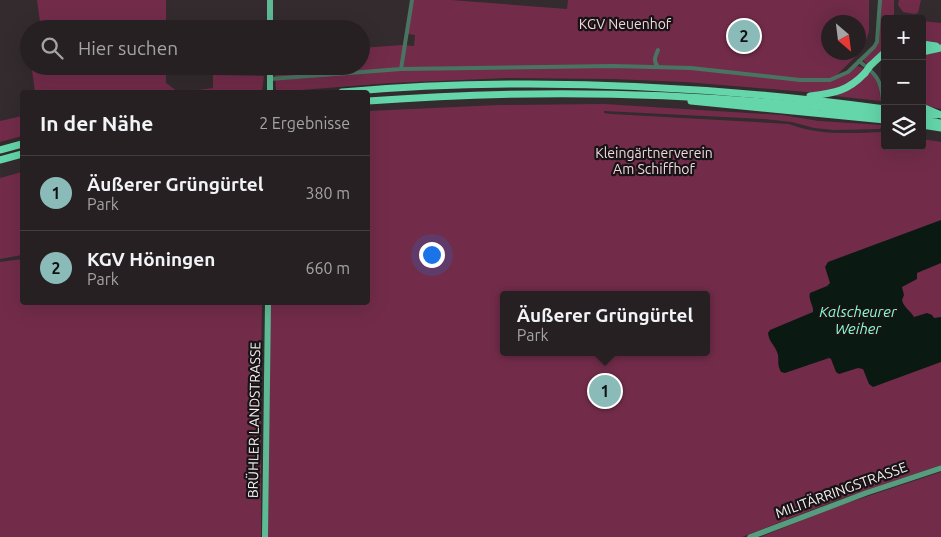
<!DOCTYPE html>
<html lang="de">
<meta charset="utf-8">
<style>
:root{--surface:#262022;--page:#2e282a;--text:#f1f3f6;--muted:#a4a3a5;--line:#423e40;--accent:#8bbbb9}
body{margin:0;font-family:Ubuntu,sans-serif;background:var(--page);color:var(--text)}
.controls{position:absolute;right:15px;top:15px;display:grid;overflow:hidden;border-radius:5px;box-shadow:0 5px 20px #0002}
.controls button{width:45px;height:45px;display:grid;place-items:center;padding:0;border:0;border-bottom:1px solid var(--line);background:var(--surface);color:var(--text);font:25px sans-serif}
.compass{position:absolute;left:821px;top:15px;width:45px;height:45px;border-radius:50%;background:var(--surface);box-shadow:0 5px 20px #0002;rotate:152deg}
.you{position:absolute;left:431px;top:254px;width:18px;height:18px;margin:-12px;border:4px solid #fff;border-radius:50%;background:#1a73e8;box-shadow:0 0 0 8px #1a73e833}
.badge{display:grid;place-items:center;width:32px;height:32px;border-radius:50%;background:var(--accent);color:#111;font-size:16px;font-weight:700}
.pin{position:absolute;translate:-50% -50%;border:2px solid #fff;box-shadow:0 1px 5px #0006}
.popup{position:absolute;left:500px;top:291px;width:210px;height:65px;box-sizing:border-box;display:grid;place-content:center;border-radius:5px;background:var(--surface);filter:drop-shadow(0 1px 4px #0005);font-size:16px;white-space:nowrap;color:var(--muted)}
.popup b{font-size:19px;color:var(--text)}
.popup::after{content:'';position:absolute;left:50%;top:100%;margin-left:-10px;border:10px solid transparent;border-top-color:var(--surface)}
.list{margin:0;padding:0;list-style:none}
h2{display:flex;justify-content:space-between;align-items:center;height:65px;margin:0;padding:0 20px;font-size:21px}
h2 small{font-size:16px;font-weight:400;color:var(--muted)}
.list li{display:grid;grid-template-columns:32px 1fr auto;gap:15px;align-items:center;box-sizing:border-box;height:75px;padding:0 20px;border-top:1px solid var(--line)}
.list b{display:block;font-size:19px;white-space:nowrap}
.list p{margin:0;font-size:16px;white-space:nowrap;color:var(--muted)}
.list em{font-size:16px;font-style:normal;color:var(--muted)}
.icon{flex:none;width:28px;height:28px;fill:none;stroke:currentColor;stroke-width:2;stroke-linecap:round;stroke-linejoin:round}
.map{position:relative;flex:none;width:941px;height:537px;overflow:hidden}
.search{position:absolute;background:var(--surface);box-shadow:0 5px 20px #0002;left:20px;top:20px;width:350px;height:55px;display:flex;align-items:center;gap:12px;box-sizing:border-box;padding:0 18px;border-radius:28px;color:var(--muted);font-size:19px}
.panel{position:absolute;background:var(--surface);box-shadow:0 5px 20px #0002;left:20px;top:90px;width:350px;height:215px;border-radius:5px}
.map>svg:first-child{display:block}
.green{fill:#722c4a;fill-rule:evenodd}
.water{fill:#0a1912}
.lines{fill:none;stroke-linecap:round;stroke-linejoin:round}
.minor{stroke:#4a7462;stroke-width:4}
.secondary{stroke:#569c7f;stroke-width:5.5}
.primary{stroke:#5eba95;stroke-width:6}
.motorway{stroke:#64d6aa;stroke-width:7}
.motorway-bridge{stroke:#64d6aa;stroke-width:7}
.labels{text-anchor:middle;stroke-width:4.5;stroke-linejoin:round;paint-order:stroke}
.park-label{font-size:14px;fill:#f0d6df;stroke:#181416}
.street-label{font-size:14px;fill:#f7f1f3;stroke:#181416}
.water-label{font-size:15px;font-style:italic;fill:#8afbcd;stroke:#181416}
</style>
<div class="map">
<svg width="941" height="537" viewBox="0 0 941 537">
<rect width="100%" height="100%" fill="#332b2d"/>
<g class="green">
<path d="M 37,0 L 166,0 L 166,29 L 41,29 Z"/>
<path d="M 413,0 L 451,0 L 567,9 L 568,0 L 869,0 L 869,32 L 862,50 L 836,76 L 858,66 L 865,69 L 848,85 L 818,93 L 685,82 L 613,79 L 507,78 L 390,83 L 276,92 L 275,66 L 361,66 L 361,48 L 402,45 L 414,46 L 415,35 L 408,34 ZM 828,22 L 858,22 L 858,52 L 828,52 Z"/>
<path d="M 880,0 L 894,0 L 894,17 L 904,19 L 885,19 L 885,49 L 881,51 L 868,65 L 863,60 L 876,47 Z"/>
<path d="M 899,0 L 921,0 L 918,13 L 914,14 L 903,12 L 898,5 Z"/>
<path d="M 922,21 L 941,23 L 941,45 L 922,42 Z"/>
<path d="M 941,51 L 941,109 L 922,105 L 922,55 Z"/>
<path d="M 47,66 L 166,66 L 166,83 L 178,92 L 35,92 L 32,70 Z"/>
<path d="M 869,72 C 879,80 879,90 881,101 L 835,96 L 850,89 Z"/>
<path d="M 213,75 L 264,76 L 262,92 L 182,92 L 213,88 Z"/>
<path d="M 604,104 L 782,115 L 819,121 L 882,125 L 880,129 L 834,130 L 814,128 L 792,122 L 764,119 L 604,111 L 604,113 L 611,114 L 789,124 C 819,136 853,133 885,132 L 885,146 L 922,146 L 922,139 L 941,142 L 941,465 L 840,499 L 742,537 L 268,537 L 270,303 L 368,302 L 368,111 L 498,105 ZM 504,295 L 706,295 L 706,352 L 504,352 Z"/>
<path d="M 22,116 L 22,136 L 0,142 L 0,121 Z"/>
<path d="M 22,172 L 22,255 L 0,259 L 0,178 Z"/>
<path d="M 22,259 L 22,302 L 262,303 L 261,358 L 256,374 L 255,382 L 261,398 L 261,537 L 0,537 L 0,262 Z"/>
<path d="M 941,472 L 941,537 L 761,537 L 835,507 Z"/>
</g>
<path class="water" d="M 941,220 L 941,263 L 917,273 L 917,279 L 902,287 L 904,295 L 902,300 C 904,308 910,310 914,317 L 927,313 L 932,315 L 934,318 L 941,317 L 941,362 L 873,387 L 869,384 L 863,369 L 858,368 L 839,374 L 836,372 L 831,359 L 829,358 L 785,373 L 781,372 C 776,362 780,359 777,352 C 774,344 769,342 768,333 L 770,330 L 813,312 C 814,306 808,300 810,293 L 827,286 L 830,283 L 825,267 L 828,262 Z"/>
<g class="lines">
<g class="minor">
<path d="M 658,50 C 655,57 653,61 658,67"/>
<path d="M 859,61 C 876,74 881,79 883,101"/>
<path d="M 401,69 L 613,66 L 691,68 L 800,80 L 830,80 L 848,72 L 874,47 L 877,42 L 880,0"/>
<path d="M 270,79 L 401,69 L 412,0"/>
</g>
<path class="secondary" d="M 750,537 L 866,493 L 941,468"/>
<g class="primary">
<path d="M 270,29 L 270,0"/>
<path d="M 270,92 L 270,66"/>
<path d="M 265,537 L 268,302"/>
</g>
<g class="motorway">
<path d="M 922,44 L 936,46"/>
<path d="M 922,52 L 941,48"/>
<path d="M 870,66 L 885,52"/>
<path d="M 342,92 C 523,76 705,85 885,109"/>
<path d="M 810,96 C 835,93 848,91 865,73"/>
<path d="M 368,101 C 540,88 713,92 885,115"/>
<path d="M 691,101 L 885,120"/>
<path d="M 922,107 L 941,115"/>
<path d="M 922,114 L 936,115"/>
<path d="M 922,120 L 941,123"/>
<path d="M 922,125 L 941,128"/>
<path d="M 0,150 L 22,144"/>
<path d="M 0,160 L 22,154"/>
</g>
<path class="motorway-bridge" d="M 865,73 L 870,66"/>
</g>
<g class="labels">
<g class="park-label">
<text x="625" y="29">KGV Neuenhof</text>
<text x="654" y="158">Kleingärtnerverein<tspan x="654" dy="16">Am Schiffhof</tspan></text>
</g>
<g class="street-label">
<text transform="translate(254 420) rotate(-89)" y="5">BRÜHLER LANDSTRASSE</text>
<text transform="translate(841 490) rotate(-20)" y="5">MILITÄRRINGSTRASSE</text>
</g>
<g class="water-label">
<text x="858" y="317">Kalscheurer<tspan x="858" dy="17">Weiher</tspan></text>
</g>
</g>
</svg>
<div class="controls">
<button>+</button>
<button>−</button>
<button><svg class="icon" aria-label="layers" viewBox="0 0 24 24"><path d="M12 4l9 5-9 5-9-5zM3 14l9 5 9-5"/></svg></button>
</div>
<svg class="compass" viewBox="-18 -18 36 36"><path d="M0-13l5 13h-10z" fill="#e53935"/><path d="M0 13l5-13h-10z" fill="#a4a3a5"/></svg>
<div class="you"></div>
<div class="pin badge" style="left:605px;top:391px">1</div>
<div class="popup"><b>Äußerer Grüngürtel</b>Park</div>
<div class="pin badge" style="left:744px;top:36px">2</div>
<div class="search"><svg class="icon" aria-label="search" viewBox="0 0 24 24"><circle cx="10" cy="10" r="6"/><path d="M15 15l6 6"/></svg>Hier suchen</div>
<section class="panel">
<h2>In der Nähe<small>2 Ergebnisse</small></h2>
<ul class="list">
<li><span class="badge">1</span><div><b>Äußerer Grüngürtel</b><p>Park</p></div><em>380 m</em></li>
<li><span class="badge">2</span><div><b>KGV Höningen</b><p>Park</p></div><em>660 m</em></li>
</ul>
</section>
</div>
